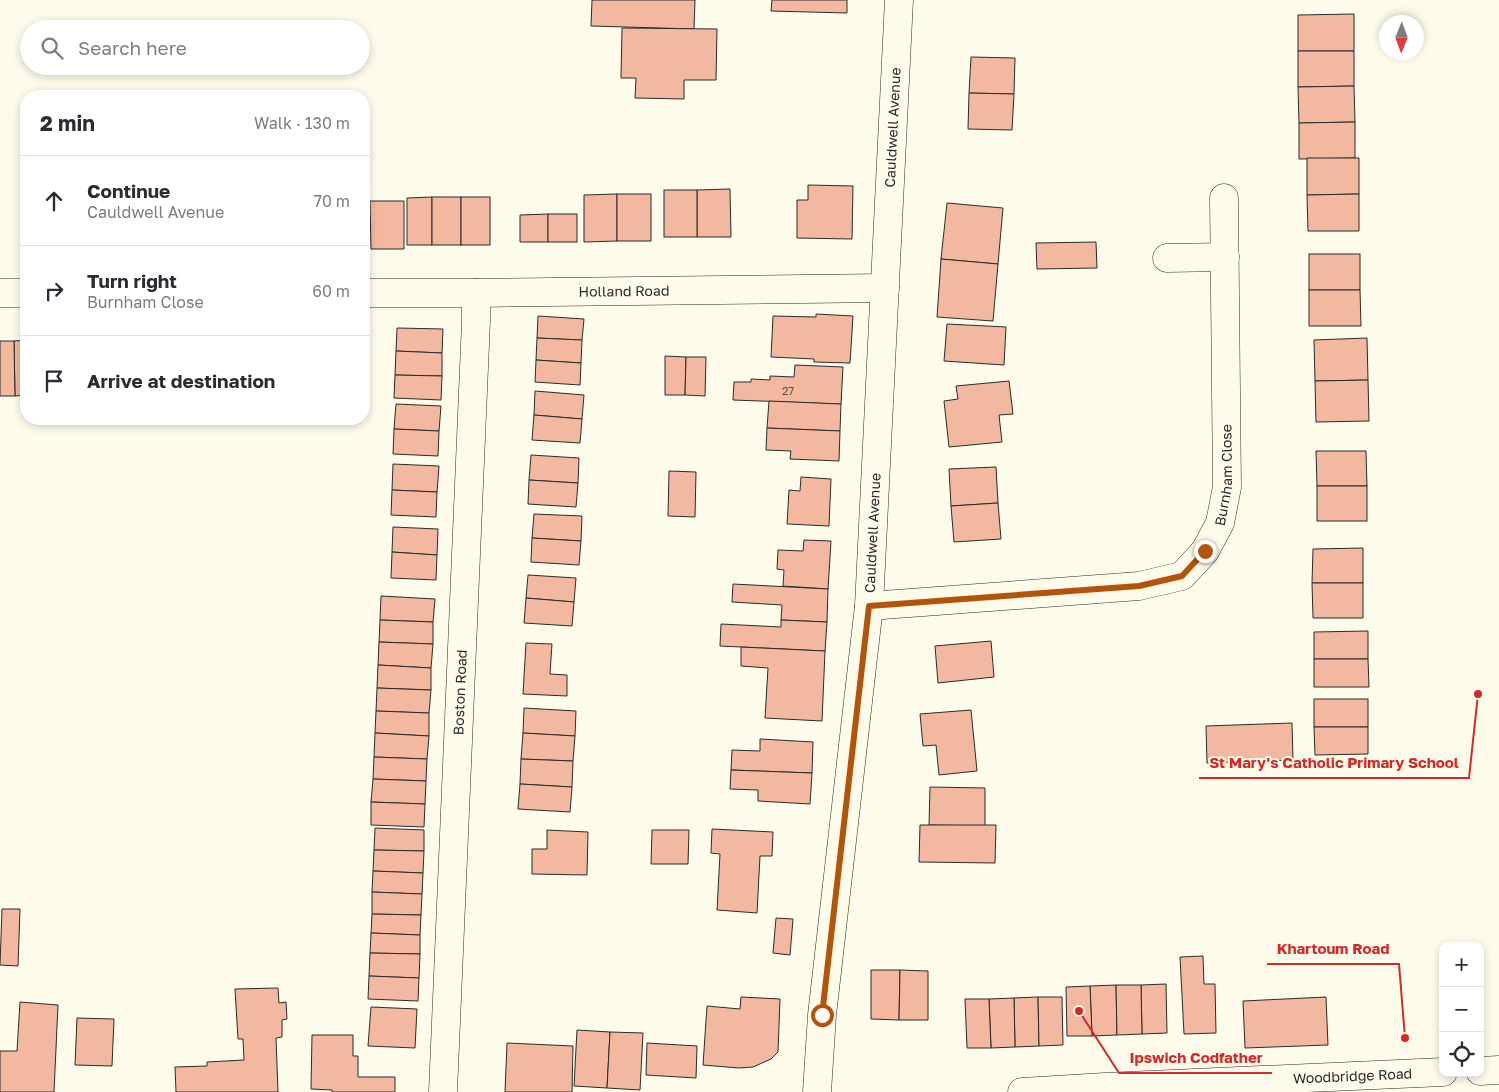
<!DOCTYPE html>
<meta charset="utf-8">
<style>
:root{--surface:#fff;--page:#f7f7f7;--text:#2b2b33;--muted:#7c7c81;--line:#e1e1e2}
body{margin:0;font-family:"Golos Text",sans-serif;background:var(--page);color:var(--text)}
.controls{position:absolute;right:15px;bottom:15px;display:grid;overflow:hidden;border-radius:10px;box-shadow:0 2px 8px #0003}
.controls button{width:45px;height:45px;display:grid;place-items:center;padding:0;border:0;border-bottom:1px solid var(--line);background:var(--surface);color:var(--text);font:25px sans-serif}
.compass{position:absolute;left:1379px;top:15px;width:45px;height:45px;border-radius:50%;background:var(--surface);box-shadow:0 2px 8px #0003;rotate:181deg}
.stop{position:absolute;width:15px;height:15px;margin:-11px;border:4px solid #b45309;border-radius:50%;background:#fff}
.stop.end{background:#b45309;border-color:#fff;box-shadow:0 1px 5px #0008}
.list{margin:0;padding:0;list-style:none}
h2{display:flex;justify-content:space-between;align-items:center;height:65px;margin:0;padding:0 20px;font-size:21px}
h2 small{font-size:16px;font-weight:400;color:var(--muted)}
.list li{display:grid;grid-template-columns:32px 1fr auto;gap:15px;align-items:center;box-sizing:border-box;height:90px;padding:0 20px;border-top:1px solid var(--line)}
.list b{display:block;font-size:19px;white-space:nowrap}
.list p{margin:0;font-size:16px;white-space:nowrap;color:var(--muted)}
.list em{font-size:16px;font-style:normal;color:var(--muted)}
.icon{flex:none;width:28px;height:28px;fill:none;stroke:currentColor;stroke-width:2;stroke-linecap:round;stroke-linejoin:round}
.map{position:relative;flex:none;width:1499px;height:1092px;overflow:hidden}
.search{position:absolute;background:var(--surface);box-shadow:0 2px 8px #0003;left:20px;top:20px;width:350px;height:55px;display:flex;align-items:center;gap:12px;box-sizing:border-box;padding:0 18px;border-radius:28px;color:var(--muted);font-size:19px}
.panel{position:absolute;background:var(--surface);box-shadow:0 2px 8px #0003;left:20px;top:90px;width:350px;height:335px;border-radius:20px}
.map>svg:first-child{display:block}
.building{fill:#f2b8a0;stroke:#2b2b2b}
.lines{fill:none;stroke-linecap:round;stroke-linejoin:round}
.minor-casing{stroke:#2b2b2b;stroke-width:29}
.major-casing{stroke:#2b2b2b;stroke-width:29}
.minor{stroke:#fdfbea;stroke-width:28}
.major{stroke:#fdfbea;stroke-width:28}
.route{stroke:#b45309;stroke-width:6}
.labels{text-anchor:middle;stroke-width:4;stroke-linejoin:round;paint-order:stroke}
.number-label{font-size:11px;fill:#5d4e48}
.street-label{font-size:14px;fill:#2b2b2b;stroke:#fdfbea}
.leader{fill:none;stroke:#d62828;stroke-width:2}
.callout-dot{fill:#d62828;stroke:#fdfbea;stroke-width:2}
.callout-label{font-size:15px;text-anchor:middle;font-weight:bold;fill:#d62828;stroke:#fdfbea;stroke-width:4;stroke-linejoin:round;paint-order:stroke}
</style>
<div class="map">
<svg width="1499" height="1092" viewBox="0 0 1499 1092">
<rect width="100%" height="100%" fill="#fdfbea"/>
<g class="building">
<path d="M 592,0 L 695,0 L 694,29 L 591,26 Z"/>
<path d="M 772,0 L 847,0 L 847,13 L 771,11 Z"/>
<path d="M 1354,14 L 1354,51 L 1298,51 L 1298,15 Z"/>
<path d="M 622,28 L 717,29 L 716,80 L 684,80 L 684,99 L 635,98 L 636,78 L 621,78 Z"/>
<path d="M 1298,51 L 1354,51 L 1354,86 L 1298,87 Z"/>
<path d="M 971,57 L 1015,58 L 1014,94 L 969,93 Z"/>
<path d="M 1354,86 L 1355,122 L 1299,123 L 1298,87 Z"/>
<path d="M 969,93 L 1014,94 L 1012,130 L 968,129 Z"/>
<path d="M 1355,122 L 1355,158 L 1299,159 L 1299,123 Z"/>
<path d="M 1307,158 L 1359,158 L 1359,194 L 1307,195 Z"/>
<path d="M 808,185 L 853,186 L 852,239 L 797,238 L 797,200 L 808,200 Z"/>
<path d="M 730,189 L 731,237 L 697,237 L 697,190 Z"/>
<rect x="664" y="190" width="33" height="47"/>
<path d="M 617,194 L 617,241 L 584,242 L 584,195 Z"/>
<rect x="617" y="194" width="34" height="47"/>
<path d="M 1359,194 L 1359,231 L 1308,231 L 1307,195 Z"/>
<path d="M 432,197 L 432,245 L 407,245 L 407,198 Z"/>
<rect x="432" y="197" width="29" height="48"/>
<rect x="461" y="197" width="29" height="48"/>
<path d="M 370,201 L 404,201 L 404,249 L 371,249 Z"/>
<path d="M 947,203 L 1003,208 L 998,264 L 941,259 Z"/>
<path d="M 548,214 L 548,242 L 520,242 L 520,215 Z"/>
<rect x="548" y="214" width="29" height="28"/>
<path d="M 1096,242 L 1097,268 L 1037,269 L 1036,243 Z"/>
<rect x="1309" y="254" width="51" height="36"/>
<path d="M 941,259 L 998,264 L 993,321 L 937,317 Z"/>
<path d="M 1309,290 L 1360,290 L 1361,326 L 1309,326 Z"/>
<path d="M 816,314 L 853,316 L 850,363 L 814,362 L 814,359 L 771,357 L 773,316 L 816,317 Z"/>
<path d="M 538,316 L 584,319 L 582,340 L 537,338 Z"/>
<path d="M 947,324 L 1006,327 L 1004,365 L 944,361 Z"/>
<path d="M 397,328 L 443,329 L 442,353 L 396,351 Z"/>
<path d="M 537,338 L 582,340 L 581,363 L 536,360 Z"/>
<path d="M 1367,338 L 1368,380 L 1315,381 L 1314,340 Z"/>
<path d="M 26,340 L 26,395 L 15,396 L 14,341 Z"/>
<path d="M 0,341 L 14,341 L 15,396 L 0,396 Z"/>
<path d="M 396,351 L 442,353 L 442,376 L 395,375 Z"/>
<path d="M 665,356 L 686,357 L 685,395 L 665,395 Z"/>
<path d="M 686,357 L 706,357 L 705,396 L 685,395 Z"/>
<path d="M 536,360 L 581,363 L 580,385 L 535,382 Z"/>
<path d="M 795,365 L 843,367 L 841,404 L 733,400 L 734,382 L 751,382 L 751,379 L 770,380 L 770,376 L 794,377 Z"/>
<path d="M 395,375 L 442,376 L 441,400 L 394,398 Z"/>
<path d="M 1368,380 L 1369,421 L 1316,422 L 1315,381 Z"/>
<path d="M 1009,381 L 1013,414 L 999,415 L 1002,442 L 949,447 L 944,401 L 958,399 L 956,386 Z"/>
<path d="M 535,391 L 584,395 L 582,419 L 534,415 Z"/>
<path d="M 769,401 L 841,404 L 840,431 L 767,428 Z"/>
<path d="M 396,404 L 441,406 L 439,431 L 394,429 Z"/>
<path d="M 534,415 L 582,419 L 580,443 L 532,440 Z"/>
<path d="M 767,428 L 840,431 L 839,461 L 790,459 L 791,451 L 766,450 Z"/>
<path d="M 394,429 L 439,431 L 438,456 L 393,454 Z"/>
<path d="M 1316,451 L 1366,451 L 1367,486 L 1317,486 Z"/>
<path d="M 531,455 L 579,458 L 578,483 L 529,480 Z"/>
<path d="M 393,464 L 439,466 L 437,492 L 392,490 Z"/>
<path d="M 996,467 L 998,503 L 951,506 L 949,469 Z"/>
<path d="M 669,471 L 696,472 L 695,517 L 668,516 Z"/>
<path d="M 801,477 L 831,479 L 829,526 L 787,524 L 789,490 L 800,491 Z"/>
<path d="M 529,480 L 578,483 L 576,507 L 528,504 Z"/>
<rect x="1317" y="486" width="50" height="35"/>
<path d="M 392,490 L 437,492 L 436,517 L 391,515 Z"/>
<path d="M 998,503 L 1001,539 L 954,542 L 951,506 Z"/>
<path d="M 534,514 L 582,516 L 581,541 L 532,538 Z"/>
<path d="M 393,527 L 438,529 L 437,555 L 392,552 Z"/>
<path d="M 532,538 L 581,541 L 579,565 L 531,562 Z"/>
<path d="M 804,540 L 831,541 L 828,589 L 783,586 L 784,570 L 777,569 L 778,550 L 803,551 Z"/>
<path d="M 1363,548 L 1363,583 L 1312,583 L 1313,549 Z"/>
<path d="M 392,552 L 437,555 L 436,580 L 391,578 Z"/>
<path d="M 528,575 L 576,578 L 574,602 L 526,598 Z"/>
<path d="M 1312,583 L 1363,583 L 1363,618 L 1313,618 Z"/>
<path d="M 733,584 L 828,589 L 827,622 L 781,620 L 782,605 L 732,602 Z"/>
<path d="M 381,596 L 435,599 L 433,622 L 380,620 Z"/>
<path d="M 526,598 L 574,602 L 572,626 L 524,623 Z"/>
<path d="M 380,620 L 433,622 L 433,644 L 379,642 Z"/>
<path d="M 781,620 L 827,622 L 825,651 L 720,646 L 721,624 L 781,627 Z"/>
<path d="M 1368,631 L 1368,659 L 1314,659 L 1314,632 Z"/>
<path d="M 991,641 L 994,677 L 938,683 L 935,646 Z"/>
<path d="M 379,642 L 433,644 L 431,668 L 378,665 Z"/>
<path d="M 526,643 L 552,644 L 550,674 L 567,675 L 567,696 L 523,694 Z"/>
<path d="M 741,647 L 825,651 L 822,721 L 765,718 L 768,668 L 741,666 Z"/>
<path d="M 1314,659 L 1368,659 L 1369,687 L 1314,687 Z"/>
<path d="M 378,665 L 431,668 L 431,690 L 377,688 Z"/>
<path d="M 377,688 L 431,690 L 429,713 L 376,711 Z"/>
<rect x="1314" y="699" width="54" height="28"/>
<path d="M 524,708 L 576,711 L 575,736 L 523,733 Z"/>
<path d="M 971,710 L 977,771 L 939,775 L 936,745 L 923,746 L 920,714 Z"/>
<path d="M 376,711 L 429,713 L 429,736 L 375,733 Z"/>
<path d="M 1292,723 L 1293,760 L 1207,763 L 1206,726 Z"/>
<path d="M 1314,727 L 1368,727 L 1368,754 L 1315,755 Z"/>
<path d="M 375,733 L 429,736 L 427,759 L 374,757 Z"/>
<path d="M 523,733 L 575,736 L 573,761 L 521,759 Z"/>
<path d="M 760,739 L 813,742 L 812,773 L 731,770 L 732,750 L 760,751 Z"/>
<path d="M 374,757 L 427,759 L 426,781 L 373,779 Z"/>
<path d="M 521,759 L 573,761 L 572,787 L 520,784 Z"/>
<path d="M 731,770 L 812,773 L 810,804 L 758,801 L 758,790 L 730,789 Z"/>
<path d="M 373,779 L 426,781 L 425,804 L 371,802 Z"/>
<path d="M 520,784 L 572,787 L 570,812 L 518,809 Z"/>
<path d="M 930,787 L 985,788 L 985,826 L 929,825 Z"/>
<path d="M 371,802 L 425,804 L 424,827 L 371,825 Z"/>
<path d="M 920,825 L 996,825 L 995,863 L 919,862 Z"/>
<path d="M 375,828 L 424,830 L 424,851 L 374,850 Z"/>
<path d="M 712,829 L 773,832 L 772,856 L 760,856 L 757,913 L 717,910 L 720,854 L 711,853 Z"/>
<path d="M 547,830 L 588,832 L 587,875 L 532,874 L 532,849 L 547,849 Z"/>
<path d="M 652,830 L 689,830 L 688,864 L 651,864 Z"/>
<path d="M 374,850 L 424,851 L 423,873 L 373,871 Z"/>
<path d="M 373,871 L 423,873 L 422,894 L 372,892 Z"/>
<path d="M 372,892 L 422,894 L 421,915 L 372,914 Z"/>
<path d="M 2,909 L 20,909 L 18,966 L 0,965 Z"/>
<path d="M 372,914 L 421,915 L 420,935 L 371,933 Z"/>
<path d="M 776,918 L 793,919 L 790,955 L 773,953 Z"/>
<path d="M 371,933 L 420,935 L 420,954 L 370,953 Z"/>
<path d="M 370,953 L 420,954 L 419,978 L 369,976 Z"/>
<path d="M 1203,956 L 1204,984 L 1215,984 L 1216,1033 L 1184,1034 L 1180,957 Z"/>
<path d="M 871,970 L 900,970 L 899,1020 L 871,1019 Z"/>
<path d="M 900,970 L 928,971 L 928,1020 L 899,1020 Z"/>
<path d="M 369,976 L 419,978 L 418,1001 L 368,999 Z"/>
<path d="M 1166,984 L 1167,1033 L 1142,1034 L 1141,985 Z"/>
<path d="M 1116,985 L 1117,1035 L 1092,1036 L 1090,986 Z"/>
<path d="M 1116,985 L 1141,985 L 1142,1034 L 1117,1035 Z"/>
<path d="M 1090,986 L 1092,1036 L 1067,1036 L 1066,987 Z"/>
<path d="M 278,988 L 279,1003 L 286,1002 L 287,1019 L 282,1020 L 282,1037 L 276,1038 L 278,1092 L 176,1092 L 175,1067 L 207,1066 L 207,1062 L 244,1060 L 243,1039 L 238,1039 L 235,989 Z"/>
<path d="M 741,997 L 780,999 L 778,1052 L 771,1059 L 753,1067 L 739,1068 L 703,1065 L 707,1006 L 740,1009 Z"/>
<path d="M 1038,997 L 1039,1046 L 1015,1047 L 1014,998 Z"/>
<path d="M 1038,997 L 1062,997 L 1063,1045 L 1039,1046 Z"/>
<path d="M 1326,997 L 1328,1045 L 1245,1048 L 1243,1001 Z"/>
<path d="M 1014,998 L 1015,1047 L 991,1048 L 989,999 Z"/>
<path d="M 965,999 L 989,999 L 991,1048 L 967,1048 Z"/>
<path d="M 20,1002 L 58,1005 L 54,1092 L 0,1092 L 0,1051 L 17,1051 Z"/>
<path d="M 371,1007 L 417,1009 L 415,1048 L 368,1046 Z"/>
<path d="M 77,1018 L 114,1019 L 112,1066 L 75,1065 Z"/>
<path d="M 577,1030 L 610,1032 L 607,1088 L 574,1086 Z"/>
<path d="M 610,1032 L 643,1033 L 640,1090 L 607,1088 Z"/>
<path d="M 312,1035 L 353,1035 L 353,1056 L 358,1056 L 358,1077 L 395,1077 L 395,1092 L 332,1092 L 332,1090 L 311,1089 Z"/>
<path d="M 507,1043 L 573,1046 L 572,1092 L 505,1092 Z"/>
<path d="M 647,1043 L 697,1046 L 696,1078 L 646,1075 Z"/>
</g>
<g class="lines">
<defs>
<g id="minor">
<path d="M 1167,258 L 1225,257"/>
<path d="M 0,293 L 26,293"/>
<path id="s1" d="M 364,293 L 476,293 L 885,288"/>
<path id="s2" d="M 869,606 L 1139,586 L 1182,576 L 1205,551 L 1220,523 L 1227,487 L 1224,198"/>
<path id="s3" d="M 443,1092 L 476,321 L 476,293"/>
<path id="s4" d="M 817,1092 L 822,1015 L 869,606 L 899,0"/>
</g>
<g id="major">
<path d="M 1480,1071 L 1499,1070"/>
<path id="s5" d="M 1022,1092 L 1105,1087 L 1443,1072"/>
</g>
</defs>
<use href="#minor" class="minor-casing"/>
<use href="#major" class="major-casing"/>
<use href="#minor" class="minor"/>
<use href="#major" class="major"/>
</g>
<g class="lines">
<path class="route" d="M 822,1015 L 869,606 L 1139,586 L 1182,576 L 1205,551"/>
</g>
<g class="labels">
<g class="number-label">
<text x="788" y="395">27</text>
</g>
<g class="street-label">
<text dy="5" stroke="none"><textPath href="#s4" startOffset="968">Cauldwell Avenue</textPath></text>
<text dy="5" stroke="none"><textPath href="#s1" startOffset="260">Holland Road</textPath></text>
<text dy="5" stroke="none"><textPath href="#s2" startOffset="429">Burnham Close</textPath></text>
<text dy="5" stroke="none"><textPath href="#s4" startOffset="562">Cauldwell Avenue</textPath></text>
<text dy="5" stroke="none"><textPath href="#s3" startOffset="400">Boston Road</textPath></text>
<text dy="5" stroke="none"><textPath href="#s5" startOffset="331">Woodbridge Road</textPath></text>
</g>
</g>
<path class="leader" d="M1478 694L1469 778H1199M1405 1038L1399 964H1267M1079 1011L1119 1073H1272"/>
<g class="callout-dot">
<circle cx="1478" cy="694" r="5"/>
<circle cx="1405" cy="1038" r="5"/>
<circle cx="1079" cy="1011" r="5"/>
</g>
<g class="callout-label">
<text x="1334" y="768">St Mary's Catholic Primary School</text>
<text x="1333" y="954">Khartoum Road</text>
<text x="1196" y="1063">Ipswich Codfather</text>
</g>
</svg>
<div class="controls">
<button>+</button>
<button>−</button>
<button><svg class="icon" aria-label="locate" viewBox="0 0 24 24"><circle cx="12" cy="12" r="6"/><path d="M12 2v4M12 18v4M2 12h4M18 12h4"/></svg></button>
</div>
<svg class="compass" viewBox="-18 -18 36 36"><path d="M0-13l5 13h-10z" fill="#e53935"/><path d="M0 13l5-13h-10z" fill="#7c7c81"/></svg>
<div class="stop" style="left:822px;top:1015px"></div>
<div class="stop end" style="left:1205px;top:551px"></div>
<div class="search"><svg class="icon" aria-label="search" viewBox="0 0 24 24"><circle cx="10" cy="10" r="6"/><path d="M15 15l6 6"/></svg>Search here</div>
<section class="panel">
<h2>2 min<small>Walk · 130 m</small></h2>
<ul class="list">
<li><svg class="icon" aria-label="ahead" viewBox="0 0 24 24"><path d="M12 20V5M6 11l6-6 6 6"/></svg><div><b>Continue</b><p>Cauldwell Avenue</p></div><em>70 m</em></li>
<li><svg class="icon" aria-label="right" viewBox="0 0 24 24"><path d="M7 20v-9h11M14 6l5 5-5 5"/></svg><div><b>Turn right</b><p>Burnham Close</p></div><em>60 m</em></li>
<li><svg class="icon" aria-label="arrive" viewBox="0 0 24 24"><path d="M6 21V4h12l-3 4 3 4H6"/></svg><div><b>Arrive at destination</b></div></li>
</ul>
</section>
</div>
